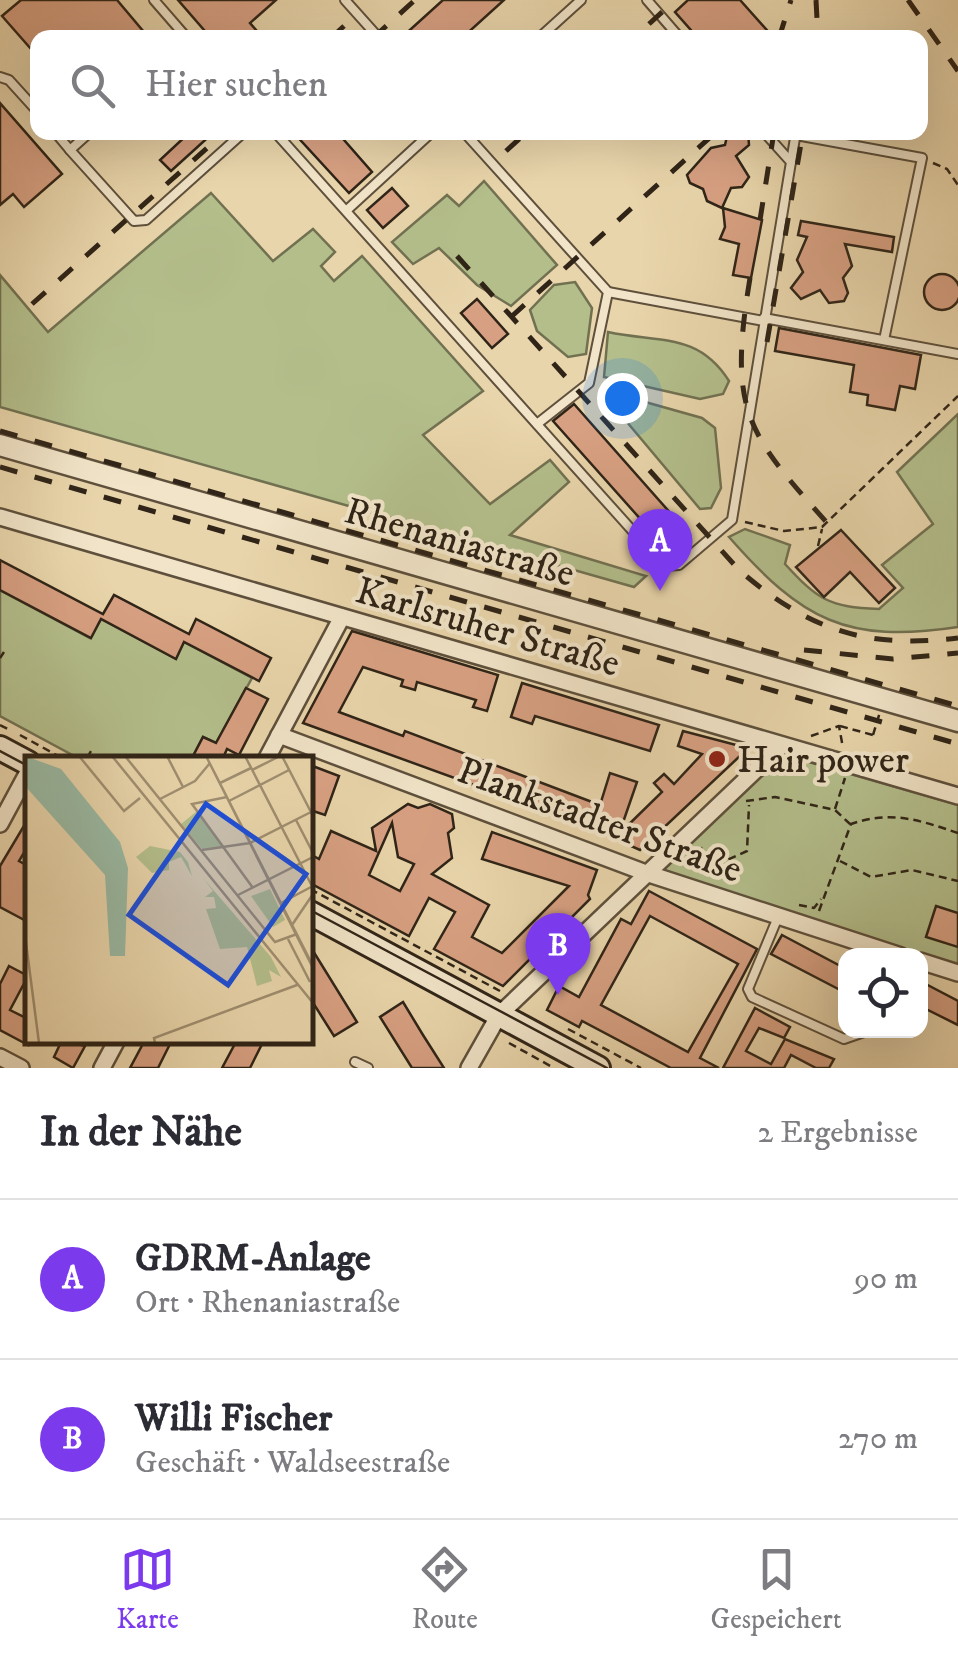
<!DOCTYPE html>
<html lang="de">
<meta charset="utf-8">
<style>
:root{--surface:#fff;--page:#f2f2f3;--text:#2b2b33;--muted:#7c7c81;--line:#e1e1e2;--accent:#7c3aed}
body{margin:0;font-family:"IM FELL DW Pica",serif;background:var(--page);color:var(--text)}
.controls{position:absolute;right:30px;bottom:30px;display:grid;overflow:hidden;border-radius:20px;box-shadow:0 10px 40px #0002}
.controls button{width:90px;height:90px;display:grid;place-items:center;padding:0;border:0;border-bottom:2px solid var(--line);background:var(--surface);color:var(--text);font:50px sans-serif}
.you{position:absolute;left:622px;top:398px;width:35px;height:35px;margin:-25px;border:8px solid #fff;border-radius:50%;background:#1a73e8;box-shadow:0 0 0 15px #1a73e833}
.badge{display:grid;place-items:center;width:65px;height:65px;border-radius:50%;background:var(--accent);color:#fff;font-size:32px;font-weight:700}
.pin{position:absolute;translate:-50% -82px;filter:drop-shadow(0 2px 5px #0008)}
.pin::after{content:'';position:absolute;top:52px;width:35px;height:30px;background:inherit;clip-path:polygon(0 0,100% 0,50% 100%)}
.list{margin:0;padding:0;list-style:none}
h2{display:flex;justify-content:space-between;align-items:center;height:130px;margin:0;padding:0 40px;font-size:42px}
h2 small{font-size:32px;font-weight:400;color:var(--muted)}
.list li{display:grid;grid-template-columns:65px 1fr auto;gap:30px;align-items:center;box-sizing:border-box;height:160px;padding:0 40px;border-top:2px solid var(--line)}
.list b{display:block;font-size:38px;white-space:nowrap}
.list p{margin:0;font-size:32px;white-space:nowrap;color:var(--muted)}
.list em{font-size:32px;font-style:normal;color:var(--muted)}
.icon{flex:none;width:55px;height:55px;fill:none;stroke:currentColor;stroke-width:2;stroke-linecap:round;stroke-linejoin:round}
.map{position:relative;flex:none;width:958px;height:1068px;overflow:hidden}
.search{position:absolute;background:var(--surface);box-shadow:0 10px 40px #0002;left:30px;right:30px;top:30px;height:110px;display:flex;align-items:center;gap:25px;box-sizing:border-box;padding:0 35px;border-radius:20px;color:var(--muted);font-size:38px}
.sheet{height:450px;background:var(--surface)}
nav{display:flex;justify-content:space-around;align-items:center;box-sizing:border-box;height:140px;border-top:2px solid var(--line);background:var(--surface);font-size:28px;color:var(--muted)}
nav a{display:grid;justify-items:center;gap:5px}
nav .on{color:var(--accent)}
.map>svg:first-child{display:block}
.green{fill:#b3be8b;stroke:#717151;stroke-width:2.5}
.building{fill:#d7a082;stroke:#2f2417;stroke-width:2.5;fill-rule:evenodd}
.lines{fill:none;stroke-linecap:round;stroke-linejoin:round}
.service-casing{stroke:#5e503c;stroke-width:12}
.minor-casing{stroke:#5e503c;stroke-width:20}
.tertiary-casing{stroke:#5e503c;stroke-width:25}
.secondary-casing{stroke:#2f2417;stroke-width:28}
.path{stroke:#2f2417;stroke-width:2.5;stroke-dasharray:8 5;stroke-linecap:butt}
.service{stroke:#f1e4c8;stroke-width:8}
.minor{stroke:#f1e4c8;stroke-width:15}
.tertiary{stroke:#f1e4c8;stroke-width:20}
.secondary{stroke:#f1e4c8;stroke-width:22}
.tram{stroke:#2f2417;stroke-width:2.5}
.rail{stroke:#2f2417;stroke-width:5;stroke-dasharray:18 18;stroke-linecap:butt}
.path-bridge{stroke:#2f2417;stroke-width:2.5;stroke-dasharray:8 5;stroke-linecap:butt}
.poi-dot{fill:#8f2418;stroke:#f1e4c8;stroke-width:4}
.labels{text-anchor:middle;stroke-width:8;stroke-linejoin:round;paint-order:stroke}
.street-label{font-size:38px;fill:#2f2417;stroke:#f1e4c8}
.poi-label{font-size:38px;fill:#2f2417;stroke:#f1e4c8;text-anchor:start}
.inset-road{fill:none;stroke:#9f8e70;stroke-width:2.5}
.view{fill:#1d4ed8;fill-opacity:0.15;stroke:#1d4ed8;stroke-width:5}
.inset-edge{fill:none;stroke:#2f2417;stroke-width:5}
</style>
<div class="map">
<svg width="958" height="1068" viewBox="0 0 958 1068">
<rect width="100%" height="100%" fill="#e9d5ab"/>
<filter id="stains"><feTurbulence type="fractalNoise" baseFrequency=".002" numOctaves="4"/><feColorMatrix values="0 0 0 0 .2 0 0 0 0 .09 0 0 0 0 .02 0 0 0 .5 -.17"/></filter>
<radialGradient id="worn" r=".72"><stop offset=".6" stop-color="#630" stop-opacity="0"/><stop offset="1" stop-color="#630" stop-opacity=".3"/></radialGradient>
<g class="green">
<path d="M 484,181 L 557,265 L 511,306 L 477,285 L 439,248 L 413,264 L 392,242 L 447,195 L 459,206 Z"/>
<path d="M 211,193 L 273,261 L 313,229 L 335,252 L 321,266 L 334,281 L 362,256 L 483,391 L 423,435 L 490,504 L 550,460 L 569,482 L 510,535 L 646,576 L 634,587 L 0,407 L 0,275 L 48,332 Z"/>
<path d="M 575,282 L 592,308 L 586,354 L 568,357 L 537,331 L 530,310 L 554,285 Z"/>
<path d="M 608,332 C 659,343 698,332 729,381 L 723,394 L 700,399 L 604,377 Z"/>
<path d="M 631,398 L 702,418 L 715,428 L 721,488 L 711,508 L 700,509 L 616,409 Z"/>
<path d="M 958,414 L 958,627 C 846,644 802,620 729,537 L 745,529 L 790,545 L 785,564 C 818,600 829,607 879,609 L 903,588 L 882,565 L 933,524 L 897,472 Z"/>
<path d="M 0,590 L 90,638 L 101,619 L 175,658 L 184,642 L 252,678 L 216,743 L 203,737 L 192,758 L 78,758 L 0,716 Z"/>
<path d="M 781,754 L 958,805 L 958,972 L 920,956 L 906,955 L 646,873 Z"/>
</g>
<g class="building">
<path d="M 21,0 L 117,0 L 149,38 L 38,38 L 38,57 L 2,16 Z"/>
<path d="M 178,0 L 276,0 L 250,23 L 263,38 L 211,38 Z"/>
<path d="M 443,0 L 504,0 L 462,38 L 401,38 Z"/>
<path d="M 688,0 L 740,0 L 774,38 L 698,38 L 675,12 Z"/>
<path d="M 0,103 L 62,174 L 24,207 L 13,194 L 0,205 Z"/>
<path d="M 190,132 L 214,132 L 171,171 L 160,160 Z"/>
<path d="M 293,132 L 337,132 L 372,172 L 349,193 Z"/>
<path d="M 728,132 L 748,132 L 749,145 L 736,156 L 749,177 L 742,187 L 731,188 L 722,208 L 707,201 L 703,189 L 690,183 L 687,175 L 711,148 L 725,145 Z"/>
<path d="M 392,188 L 408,206 L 383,228 L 367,210 Z"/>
<path d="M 723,208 L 762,220 L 751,278 L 733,275 L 739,244 L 720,239 L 725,227 Z"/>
<path d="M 801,221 L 894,237 L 892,252 L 845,244 L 852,266 L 843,278 L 848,293 L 844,301 L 829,303 L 820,290 L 801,299 L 791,288 L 803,272 L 797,260 L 807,237 L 798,235 Z"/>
<circle cx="942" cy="292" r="18"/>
<path d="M 477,299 L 508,334 L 492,348 L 461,313 Z"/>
<path d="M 779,328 L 921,355 L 915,389 L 900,386 L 895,410 L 867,405 L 868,395 L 850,392 L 854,365 L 775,351 Z"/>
<path d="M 574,404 L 688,533 L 668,550 L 553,421 Z"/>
<path d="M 841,530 L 895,588 L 879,603 L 850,572 L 824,597 L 796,567 Z"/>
<path d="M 0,560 L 103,614 L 114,595 L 189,634 L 196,619 L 271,658 L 259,681 L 184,642 L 176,659 L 101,619 L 91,638 L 0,590 Z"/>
<path d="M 352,631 L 498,675 L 487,711 L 473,707 L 476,700 L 417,682 L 415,690 L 401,686 L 403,680 L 363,667 L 339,712 L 403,736 L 405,731 L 600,805 L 610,773 L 637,782 L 619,834 L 662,792 L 654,783 L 664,774 L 674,784 L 702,754 L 678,746 L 683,731 L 740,746 L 741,755 L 640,850 L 584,825 L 303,723 Z"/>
<path d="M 522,683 L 659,725 L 650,751 L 535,716 L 532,724 L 511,717 Z"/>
<path d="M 246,688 L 268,699 L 239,755 L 227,749 L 223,758 L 192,758 L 203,737 L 216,743 Z"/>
<path d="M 310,765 L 339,776 L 325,815 L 310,810 Z"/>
<path d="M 408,804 L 418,808 L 430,804 L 452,814 L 454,828 L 448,833 L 452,858 L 432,874 L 489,905 L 472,937 L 502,953 L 569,886 L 482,859 L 492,832 L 597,870 L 588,895 L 590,899 L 503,986 L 434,949 L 455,912 L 429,898 L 409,936 L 310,883 L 310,854 L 319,859 L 331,831 L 376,851 L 372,828 ZM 392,823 L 398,857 L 414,864 L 400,891 L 369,875 Z"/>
<path d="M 28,819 L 28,846 L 19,861 L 28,866 L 28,922 L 0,907 L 0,866 Z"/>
<path d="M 649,891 L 757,949 L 700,1058 L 719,1068 L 671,1068 L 582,1021 L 579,1027 L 547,1010 L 559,986 L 579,997 L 621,919 L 631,924 ZM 650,916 L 738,964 L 688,1052 L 601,1005 Z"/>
<path d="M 936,906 L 958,913 L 958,947 L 926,937 Z"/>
<path d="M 782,935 L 846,969 L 846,993 L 771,954 Z"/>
<path d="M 310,946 L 357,1022 L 334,1036 L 310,998 Z"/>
<path d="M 9,966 L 28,976 L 10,1010 L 28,1019 L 28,1045 L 0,1030 L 0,984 Z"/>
<path d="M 920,981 L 958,1001 L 958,1025 L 920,1006 Z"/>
<path d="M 403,1002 L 423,1035 L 444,1068 L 412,1068 L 380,1017 Z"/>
<path d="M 755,1008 L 790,1027 L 784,1038 L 759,1028 L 746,1051 L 771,1064 L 785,1039 L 834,1059 L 829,1068 L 816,1068 L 791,1055 L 784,1068 L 723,1068 Z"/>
<path d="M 62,1040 L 85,1046 L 73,1068 L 54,1057 Z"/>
<path d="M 145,1040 L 172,1040 L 158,1068 L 130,1068 Z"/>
<path d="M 237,1040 L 264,1040 L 250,1068 L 222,1068 Z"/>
</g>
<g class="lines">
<defs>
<g id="service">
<path d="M 154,0 L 187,38"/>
<path d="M 345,0 L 379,38"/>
<path d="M 647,0 L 680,38"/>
<path d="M 539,38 L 581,0"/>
<path d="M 0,77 L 9,80 L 38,112"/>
<path d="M 55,132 L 70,150"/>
<path d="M 90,132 L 70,150 L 134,221 L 146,220 L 244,132"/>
<path d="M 275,132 L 664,566 L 679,565 L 732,520 L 791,162 L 764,132"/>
<path d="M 464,132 L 608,292 L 589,383 L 537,424"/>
<path d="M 796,135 L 922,158 L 884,340"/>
<path d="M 791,162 L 796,132"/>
<path d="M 347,210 L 432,132"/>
<path d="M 608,292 L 764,321"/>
<path d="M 764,318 L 958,354"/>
<path d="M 778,917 L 748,989 L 752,997 L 844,1039 L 870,1030"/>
<path d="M 355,1062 L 368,1068"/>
</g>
<g id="minor">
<path d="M 0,517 L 958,796"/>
<path d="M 279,735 L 646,873 L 901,956"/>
<path d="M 267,758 L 342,617"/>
<path d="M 0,824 L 28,772"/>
<path d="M 920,961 L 958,973"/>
<path d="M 0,1057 L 21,1068"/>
<path d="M 102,1068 L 117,1040"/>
<path d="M 469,1068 L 499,1015 L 781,746"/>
</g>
<path id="tertiary" d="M 0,445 L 958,721"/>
<g id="secondary">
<path d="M 0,748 L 28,763"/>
<path d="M 310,913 L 598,1068"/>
</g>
</defs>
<use href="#service" class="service-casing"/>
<use href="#minor" class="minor-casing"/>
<use href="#tertiary" class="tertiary-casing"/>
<use href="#secondary" class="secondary-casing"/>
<g class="path">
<path d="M 933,163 L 947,169 L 958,185"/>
<path d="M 745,522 L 784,531 L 822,527 L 958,396"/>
<path d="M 818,546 L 822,529"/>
<path d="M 0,658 L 4,652"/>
<path d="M 0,725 L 8,729"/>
<path d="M 840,726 L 873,735"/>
<path d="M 20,735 L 62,758"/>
<path d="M 811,736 L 839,726 L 843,748"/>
<path d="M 87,758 L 91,751"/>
<path d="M 746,801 L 775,797 L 835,810 L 850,824"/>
<path d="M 835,809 L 845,778"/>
<path d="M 701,847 L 704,874"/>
<path d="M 840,861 L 871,877 L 912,870 L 958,881"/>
<path d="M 704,862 L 716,865 L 747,851 L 749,805"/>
<path d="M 310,889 L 500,991"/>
<path d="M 799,905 L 814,908 L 821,899"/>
<path d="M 819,911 L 851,824 C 891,810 919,820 958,833"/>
<path d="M 568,1029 L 641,1068"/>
<path d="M 509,1043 L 554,1068"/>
</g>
<use href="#service" class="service"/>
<use href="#minor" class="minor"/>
<use href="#tertiary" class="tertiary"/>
<use href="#secondary" class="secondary"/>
<g class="tram">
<path d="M 0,751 L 28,766"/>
<path d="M 310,910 L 607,1068"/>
</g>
<g class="rail">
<path d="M 816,0 L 818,38"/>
<path d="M 908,0 L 958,71"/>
<path d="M 649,24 L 675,0"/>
<path d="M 331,38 L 344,26"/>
<path d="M 373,38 L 415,0"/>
<path d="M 779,38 L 791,0"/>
<path d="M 506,151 L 527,132"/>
<path d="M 760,220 L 774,132"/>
<path d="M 457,256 L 739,570 C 809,630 865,649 958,638"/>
<path d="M 750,278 C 727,416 748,434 837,534"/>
<path d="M 32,304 L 225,132"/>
<path d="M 511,317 L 716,132"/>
<path d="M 767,342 L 803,132"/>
<path d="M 0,431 L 958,706"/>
<path d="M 0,467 L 958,744"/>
<path d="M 804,650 L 893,659 L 958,653"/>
</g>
<path class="path-bridge" d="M 873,735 L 880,712"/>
</g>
<circle class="poi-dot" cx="717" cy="759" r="10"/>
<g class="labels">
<g class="street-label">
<text transform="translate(460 541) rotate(16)" y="13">Rhenaniastraße</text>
<text transform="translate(488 626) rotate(16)" y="13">Karlsruher Straße</text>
<text transform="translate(600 819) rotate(20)" y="13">Plankstadter Straße</text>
</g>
<g class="poi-label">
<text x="737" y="772">Hair power</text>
</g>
</g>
<g transform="translate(25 756)">
<rect width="288" height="288" fill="#e9d5ab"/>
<path d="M 172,55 L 200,91 L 177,93 L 156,68 ZM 125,90 L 155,96 L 163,106 L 167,120 L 156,101 L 144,106 L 144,114 L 127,117 L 111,101 ZM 178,122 L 246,201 L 256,221 L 244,214 L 247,225 L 232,230 L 222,191 L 195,193 L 181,153 L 191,152 L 189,141 L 180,141 L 188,135 ZM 245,133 L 260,164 L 248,171 L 226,140 Z" fill="#b3be8b"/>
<path d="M 0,0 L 36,13 L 95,86 L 103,112 L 100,200 L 85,200 L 80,119 L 0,30 Z" fill="#99b9a3"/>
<path class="inset-road" d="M 54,0 L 99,55 L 115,42M 87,0 L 288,247M 100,0 L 250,186 L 272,178M 142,0 L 158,31M 181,0 L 288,210M 181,0 L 288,212M 220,0 L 288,132M 257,0 L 288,60M 227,14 L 255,0M 195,27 L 226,12M 202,41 L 167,48 L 228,132M 135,43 L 170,25 L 185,7M 204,45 L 264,14M 271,64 L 288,97M 177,94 L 225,87 L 288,55M 213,139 L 288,101M 256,147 L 286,131M 267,169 L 288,138M 0,179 L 14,287M 263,183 L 285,226M 130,287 L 129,282 L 272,229"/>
<path class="view" d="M 181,48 L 281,118 L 203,229 L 104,159 Z"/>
<rect width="288" height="288" class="inset-edge"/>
</g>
<rect width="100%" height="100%" filter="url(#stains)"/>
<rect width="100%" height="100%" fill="url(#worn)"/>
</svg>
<div class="controls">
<button><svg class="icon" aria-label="locate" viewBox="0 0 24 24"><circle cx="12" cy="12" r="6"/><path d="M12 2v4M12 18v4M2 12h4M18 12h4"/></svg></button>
</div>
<div class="you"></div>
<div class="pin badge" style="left:660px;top:591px">A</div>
<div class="pin badge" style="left:558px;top:995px">B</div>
<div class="search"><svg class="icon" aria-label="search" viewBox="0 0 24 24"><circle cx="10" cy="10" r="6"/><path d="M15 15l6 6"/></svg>Hier suchen</div>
</div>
<section class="sheet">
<h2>In der Nähe<small>2 Ergebnisse</small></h2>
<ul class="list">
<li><span class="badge">A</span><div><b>GDRM-Anlage</b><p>Ort · Rhenaniastraße</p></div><em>90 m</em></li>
<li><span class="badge">B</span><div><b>Willi Fischer</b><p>Geschäft · Waldseestraße</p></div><em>270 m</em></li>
</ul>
</section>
<nav>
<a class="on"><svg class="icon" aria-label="map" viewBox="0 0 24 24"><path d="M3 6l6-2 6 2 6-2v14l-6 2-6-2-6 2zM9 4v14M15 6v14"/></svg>Karte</a>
<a><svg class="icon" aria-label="directions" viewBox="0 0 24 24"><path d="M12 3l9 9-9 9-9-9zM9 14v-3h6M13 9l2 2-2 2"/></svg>Route</a>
<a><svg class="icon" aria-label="saved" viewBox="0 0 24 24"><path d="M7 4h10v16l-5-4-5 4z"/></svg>Gespeichert</a>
</nav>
